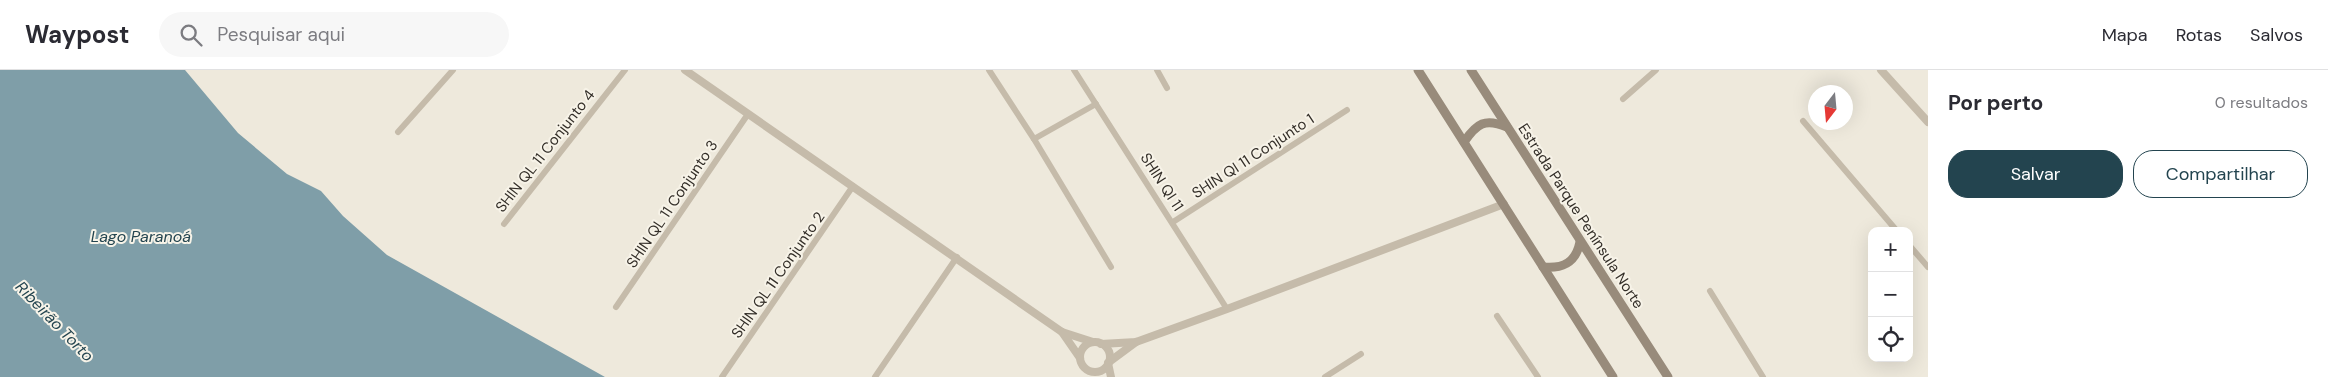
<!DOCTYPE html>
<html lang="pt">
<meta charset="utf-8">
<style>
:root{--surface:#fff;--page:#f7f7f7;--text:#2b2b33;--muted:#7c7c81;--line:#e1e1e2;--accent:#23444f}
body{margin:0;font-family:"DM Sans",sans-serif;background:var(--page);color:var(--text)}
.controls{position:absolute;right:15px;bottom:15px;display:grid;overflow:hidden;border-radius:10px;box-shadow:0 5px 20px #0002}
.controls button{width:45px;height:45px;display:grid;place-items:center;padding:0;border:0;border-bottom:1px solid var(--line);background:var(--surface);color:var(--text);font:25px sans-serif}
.compass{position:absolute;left:1808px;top:15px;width:45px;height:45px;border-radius:50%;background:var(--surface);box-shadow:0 5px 20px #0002;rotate:196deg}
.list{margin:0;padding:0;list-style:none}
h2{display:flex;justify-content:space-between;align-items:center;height:65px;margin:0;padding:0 20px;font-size:21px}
h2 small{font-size:16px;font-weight:400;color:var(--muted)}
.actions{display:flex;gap:10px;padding:15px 20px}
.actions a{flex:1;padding:11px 0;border:1px solid var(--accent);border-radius:20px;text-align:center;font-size:18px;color:var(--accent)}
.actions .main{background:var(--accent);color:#fff}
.icon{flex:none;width:28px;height:28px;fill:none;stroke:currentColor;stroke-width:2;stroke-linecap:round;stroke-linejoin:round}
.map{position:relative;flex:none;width:1928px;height:307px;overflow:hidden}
header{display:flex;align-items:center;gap:30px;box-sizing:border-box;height:70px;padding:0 25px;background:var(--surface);border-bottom:1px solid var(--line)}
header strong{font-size:24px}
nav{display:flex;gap:28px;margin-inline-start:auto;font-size:18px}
.search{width:350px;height:45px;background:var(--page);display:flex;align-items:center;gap:12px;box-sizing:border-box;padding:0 18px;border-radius:28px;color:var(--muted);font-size:19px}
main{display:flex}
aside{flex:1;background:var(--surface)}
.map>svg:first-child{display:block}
.water{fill:#7f9ea8}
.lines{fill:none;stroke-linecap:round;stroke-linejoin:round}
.minor{stroke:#c5bbaa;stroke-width:6}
.tertiary{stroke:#c5bbaa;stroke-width:8}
.secondary{stroke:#988b7b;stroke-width:9}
.labels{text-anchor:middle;stroke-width:4;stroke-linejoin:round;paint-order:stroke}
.street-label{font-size:15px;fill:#332e28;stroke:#f7f3e8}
.water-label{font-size:16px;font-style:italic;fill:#23444f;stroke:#f7f3e8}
</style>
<header>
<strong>Waypost</strong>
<div class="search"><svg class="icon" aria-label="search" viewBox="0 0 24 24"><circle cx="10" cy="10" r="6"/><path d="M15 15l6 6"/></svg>Pesquisar aqui</div>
<nav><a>Mapa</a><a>Rotas</a><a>Salvos</a></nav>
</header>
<main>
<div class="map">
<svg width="1928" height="307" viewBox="0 0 1928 307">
<rect width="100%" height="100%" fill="#eee9dc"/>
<path class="water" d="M 0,0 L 185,0 L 238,63 L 287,104 L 321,121 L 343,146 L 387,185 L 605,307 L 0,307 Z"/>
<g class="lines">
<g class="minor">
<path d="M 989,0 L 1034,69 L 1111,197"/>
<path d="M 1074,0 L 1227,239"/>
<path d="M 1157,0 L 1167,18"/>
<path d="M 1623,29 L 1656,0"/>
<path d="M 1803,51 L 1897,161"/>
<path d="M 398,62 L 453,0"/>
<path d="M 1034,69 L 1096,34"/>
<path d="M 1173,152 L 1347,40"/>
<path d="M 504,154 L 625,0"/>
<path d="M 1909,175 L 1928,197"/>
<path d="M 1710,221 L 1763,307"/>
<path d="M 616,237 L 748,44"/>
<path d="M 1497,246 L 1538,307"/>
<path d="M 722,307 L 853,116"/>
<path d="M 875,307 L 957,187"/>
<path d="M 1325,307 L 1361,284"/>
</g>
<g class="tertiary">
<path d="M 685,0 L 1062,262 L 1093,272"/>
<path d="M 1881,0 L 1928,52"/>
<path d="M 1062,262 L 1080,288"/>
<circle cx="1095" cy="287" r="15"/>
<path d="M 1101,274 L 1136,272 L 1227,239 L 1504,134"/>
<path d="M 1109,292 L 1136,272"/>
<path d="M 1108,293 L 1111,307"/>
</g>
<g class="secondary">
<path d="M 1418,0 L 1613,307"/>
<path d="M 1471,0 L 1668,307"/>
<path d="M 1464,72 C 1477,53 1485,48 1507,57"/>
<path d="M 1543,197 C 1564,199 1576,192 1580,172"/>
</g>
</g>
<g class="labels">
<g class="street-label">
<text transform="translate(545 81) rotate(-52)" y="5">SHIN QL 11 Conjunto 4</text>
<text transform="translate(1253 86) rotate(-33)" y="5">SHIN QI 11 Conjunto 1</text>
<text transform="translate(1162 112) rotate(57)" y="5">SHIN QI 11</text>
<text transform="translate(672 134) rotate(-56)" y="5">SHIN QL 11 Conjunto 3</text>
<text transform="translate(1581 146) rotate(57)" y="5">Estrada Parque Península Norte</text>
<text transform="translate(778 205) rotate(-55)" y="5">SHIN QL 11 Conjunto 2</text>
</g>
<g class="water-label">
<text x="141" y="172">Lago Paranoá</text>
<text transform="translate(55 251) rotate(46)" y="6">Ribeirão Torto</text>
</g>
</g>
</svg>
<div class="controls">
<button>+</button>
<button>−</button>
<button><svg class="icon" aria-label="locate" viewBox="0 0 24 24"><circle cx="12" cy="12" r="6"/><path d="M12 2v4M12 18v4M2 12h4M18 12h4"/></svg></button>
</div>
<svg class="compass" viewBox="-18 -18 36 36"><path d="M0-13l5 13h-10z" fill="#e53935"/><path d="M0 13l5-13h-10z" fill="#7c7c81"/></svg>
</div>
<aside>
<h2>Por perto<small>0 resultados</small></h2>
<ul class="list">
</ul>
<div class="actions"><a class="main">Salvar</a><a>Compartilhar</a></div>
</aside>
</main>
